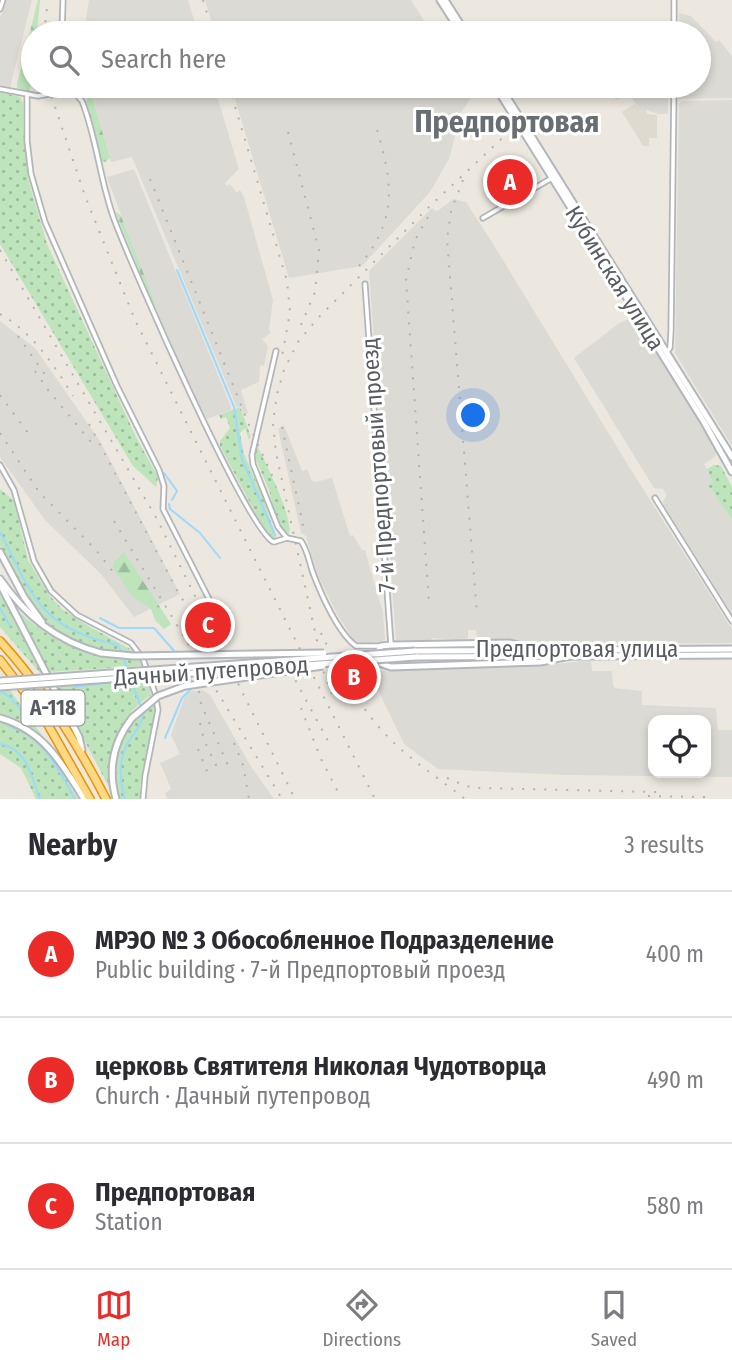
<!DOCTYPE html>
<meta charset="utf-8">
<style>
:root{--surface:#fff;--page:#f7f7f7;--text:#2b2b33;--muted:#7c7c81;--line:#e1e1e2;--accent:#ea2b27}
body{margin:0;font-family:"Fira Sans Condensed",sans-serif;background:var(--page);color:var(--text)}
.controls{position:absolute;right:21px;bottom:21px;display:grid;overflow:hidden;border-radius:14px;box-shadow:0 4px 10px #0003}
.controls button{width:63px;height:63px;display:grid;place-items:center;padding:0;border:0;border-bottom:2px solid var(--line);background:var(--surface);color:var(--text);font:35px sans-serif}
.you{position:absolute;left:474px;top:416px;width:24px;height:24px;margin:-18px;border:5px solid #fff;border-radius:50%;background:#1a73e8;box-shadow:0 0 0 10px #1a73e833}
.badge{display:grid;place-items:center;width:46px;height:46px;border-radius:50%;background:var(--accent);color:#fff;font-size:23px;font-weight:700}
.pin{position:absolute;translate:-50% -50%;border:4px solid #fff;box-shadow:0 2px 7px #0006}
.list{margin:0;padding:0;list-style:none}
h2{display:flex;justify-content:space-between;align-items:center;height:91px;margin:0;padding:0 28px;font-size:30px}
h2 small{font-size:23px;font-weight:400;color:var(--muted)}
.list li{display:grid;grid-template-columns:46px 1fr auto;gap:21px;align-items:center;box-sizing:border-box;height:126px;padding:0 28px;border-top:2px solid var(--line)}
.list b{display:block;font-size:26px;white-space:nowrap}
.list p{margin:0;font-size:23px;white-space:nowrap;color:var(--muted)}
.list em{font-size:23px;font-style:normal;color:var(--muted)}
.icon{flex:none;width:38px;height:38px;fill:none;stroke:currentColor;stroke-width:2;stroke-linecap:round;stroke-linejoin:round}
.map{position:relative;flex:none;width:732px;height:799px;overflow:hidden}
.search{position:absolute;background:var(--surface);box-shadow:0 4px 10px #0003;left:21px;right:21px;top:21px;height:77px;display:flex;align-items:center;gap:18px;box-sizing:border-box;padding:0 24px;border-radius:38px;color:var(--muted);font-size:26px}
.sheet{height:469px;background:var(--surface)}
nav{display:flex;justify-content:space-around;align-items:center;box-sizing:border-box;height:98px;border-top:2px solid var(--line);background:var(--surface);font-size:19px;color:var(--muted)}
nav a{display:grid;justify-items:center;gap:4px}
nav .on{color:var(--accent)}
.map>svg:first-child{display:block}
.industrial{fill:#dcdad4;fill-rule:evenodd}
.education{fill:#dedad0}
.grass{fill:url(#grass-dots)}
.forest{fill:url(#forest-firs)}
.lines{fill:none;stroke-linecap:round;stroke-linejoin:round}
.stream{stroke:#9cd9ff;stroke-width:2}
.street-casing{stroke:#b2b6ba;stroke-width:7}
.secondary-casing{stroke:#b3b7bd;stroke-width:9}
.highway-casing{stroke:#eb9400;stroke-width:10}
.street{stroke:#fff;stroke-width:3.5}
.secondary{stroke:#fff;stroke-width:5}
.highway{stroke:#fed884;stroke-width:7}
.rail{stroke:#b1b2b2;stroke-width:2;stroke-dasharray:2 9;stroke-linecap:butt}
.secondary-bridge-casing{stroke:#b3b7bd;stroke-width:9;stroke-linecap:butt}
.secondary-bridge{stroke:#fff;stroke-width:5}
.labels{text-anchor:middle;stroke-width:6;stroke-linejoin:round;paint-order:stroke}
.shield{fill:#fff;stroke:#8a8d90;stroke-width:2}
.shield-label{font-size:21px;font-weight:bold;fill:#585c61}
.street-label{font-size:23px;fill:#585c61;stroke:#fff}
.district-label{font-size:30px;font-weight:bold;fill:#696e73;stroke:#fff}
</style>
<div class="map">
<svg width="732" height="799" viewBox="0 0 732 799">
<defs>
<pattern id="grass-dots" width="8" height="8" patternUnits="userSpaceOnUse" patternTransform="scale(1.75)"><rect width="8" height="8" fill="#bde4ba"/><path d="M2 2h.1M6 6h.1" fill="none" stroke="#9cbc9b" stroke-width="1.8" stroke-linecap="round"/></pattern>
<pattern id="forest-firs" width="22" height="20" patternUnits="userSpaceOnUse" patternTransform="scale(1.75)"><rect width="22" height="20" fill="#bde4ba"/><path d="M5 1l3.5 6h-7zM16 11l3.5 6h-7z" fill="#9cbc9b"/></pattern>
</defs>
<rect width="100%" height="100%" fill="#ece8df"/>
<g class="industrial">
<path d="M 7,0 L 32,0 L 10,88 L 0,85 L 0,18 Z"/>
<path d="M 89,0 L 188,0 L 198,33 L 84,33 Z"/>
<path d="M 205,0 L 411,0 L 432,33 L 215,33 Z"/>
<path d="M 679,13 L 691,16 L 716,42 L 719,40 L 732,56 L 732,98 L 676,99 L 676,86 L 699,86 L 699,33 L 678,33 Z"/>
<path d="M 89,86 L 214,86 L 239,169 L 225,183 L 227,186 L 230,184 L 237,193 L 240,190 L 244,197 L 273,300 L 269,330 L 271,333 L 262,339 L 268,346 L 264,366 L 260,365 L 259,382 L 241,390 L 248,413 L 244,415 L 240,406 L 237,408 L 132,157 L 111,162 Z"/>
<path d="M 231,86 L 466,86 L 472,96 L 461,113 L 449,159 L 430,192 L 362,266 L 289,278 Z"/>
<path d="M 609,86 L 668,86 L 668,114 L 658,114 L 640,108 L 627,93 L 616,100 L 607,87 Z"/>
<path d="M 732,100 L 732,446 L 675,353 L 679,104 L 682,101 Z"/>
<path d="M 134,169 L 231,407 L 231,410 L 207,419 L 181,371 L 157,312 L 107,177 Z"/>
<path d="M 453,199 L 466,202 L 495,247 L 631,470 L 732,629 L 732,643 L 529,644 L 511,640 L 483,641 L 477,638 L 476,630 L 468,630 L 468,638 L 464,640 L 432,638 L 430,641 L 396,640 L 369,271 L 432,208 L 435,211 L 439,210 Z"/>
<path d="M 634,316 L 716,450 L 716,456 L 704,464 L 714,482 L 708,485 L 732,520 L 732,614 L 664,505 L 663,501 L 667,495 L 663,489 L 654,488 L 574,358 L 618,324 Z"/>
<path d="M 0,321 L 35,348 L 100,441 L 180,594 L 134,617 L 101,574 L 45,520 L 0,457 Z"/>
<path d="M 284,425 L 302,471 L 307,469 L 312,481 L 315,482 L 332,478 L 350,536 L 353,535 L 362,550 L 365,550 L 383,613 L 385,640 L 369,644 L 355,643 L 335,610 L 316,571 L 306,536 L 301,533 L 278,429 Z"/>
<path d="M 591,660 L 592,671 L 612,671 L 613,685 L 615,688 L 642,691 L 642,705 L 716,708 L 718,730 L 732,730 L 732,777 L 565,775 L 438,769 L 404,744 L 378,690 L 376,681 L 376,671 L 539,666 ZM 653,720 L 706,720 L 706,773 L 653,773 Z"/>
<path d="M 203,690 L 210,695 L 252,768 L 274,799 L 167,799 L 165,793 L 171,789 L 160,763 L 180,754 L 171,735 L 185,696 L 191,691 Z"/>
</g>
<path class="education" d="M 635,104 L 646,110 L 647,114 L 657,115 L 657,138 L 649,138 L 649,146 L 643,146 L 622,112 Z"/>
<g class="grass">
<path d="M 0,92 L 20,97 L 23,103 L 23,130 L 28,179 L 47,244 L 137,439 L 158,477 L 156,487 L 133,466 L 0,244 Z"/>
<path d="M 240,407 L 251,437 L 249,440 L 245,428 L 240,433 L 244,454 L 263,498 L 277,539 L 270,537 L 265,531 L 220,446 L 220,441 L 230,428 L 226,417 L 221,419 L 219,415 Z"/>
<path d="M 256,443 C 265,463 293,515 289,534 L 280,525 L 273,508 L 270,493 L 256,459 Z"/>
<path d="M 714,465 L 721,466 L 732,487 L 732,520 L 708,485 L 713,482 L 707,469 Z"/>
<path d="M 0,489 L 14,501 L 28,560 L 49,595 L 62,609 L 90,627 L 136,652 L 90,648 L 62,634 L 40,619 L 26,598 L 0,545 Z"/>
<path d="M 0,593 L 43,673 L 40,673 L 0,627 Z"/>
<path d="M 15,608 C 54,645 87,658 140,660 L 142,666 L 48,672 Z"/>
<path d="M 148,680 L 151,695 C 129,709 112,734 110,761 C 109,770 111,781 110,789 L 56,687 Z"/>
<path d="M 0,690 L 10,690 L 50,747 L 29,727 L 0,715 Z"/>
<path d="M 155,701 L 155,712 L 140,786 L 140,799 L 119,799 C 111,774 113,746 129,724 C 136,715 147,708 155,701 Z"/>
<path d="M 0,721 C 45,737 55,760 78,799 L 36,799 L 21,768 L 0,754 Z"/>
</g>
<g class="forest">
<path d="M 38,0 L 40,0 L 37,33 L 33,33 L 33,77 L 29,92 L 17,88 L 17,84 Z"/>
<path d="M 89,96 L 92,97 L 110,158 L 105,162 L 101,161 L 87,106 L 86,101 Z"/>
<path d="M 115,211 L 121,216 L 157,308 L 151,300 Z"/>
<path d="M 124,552 L 171,624 L 164,629 L 155,620 L 151,609 L 132,596 L 113,568 L 113,563 Z"/>
</g>
<g class="lines">
<g class="stream">
<path d="M 177,270 L 234,407 L 242,459 L 275,535"/>
<path d="M 164,473 L 177,491 L 172,500"/>
<path d="M 169,504 L 170,509 L 200,533 L 220,558"/>
<path d="M 0,532 C 34,597 39,628 118,645 L 121,651"/>
<path d="M 0,608 L 10,626"/>
<path d="M 100,618 L 119,628 L 154,628 L 175,652"/>
<path d="M 123,657 L 128,671"/>
<path d="M 178,657 L 192,682"/>
<path d="M 131,680 L 141,707"/>
<path d="M 74,687 L 121,681"/>
<path d="M 0,691 L 11,698 L 20,709"/>
<path d="M 9,726 C 43,736 59,770 75,799"/>
<path d="M 165,738 L 182,698 L 193,687"/>
<path d="M 0,744 C 28,749 31,777 40,799"/>
<path d="M 125,799 C 119,780 118,755 131,738 C 137,729 142,725 143,713"/>
</g>
<defs>
<g id="street">
<path d="M 0,9 L 3,0"/>
<path d="M 62,33 L 63,0"/>
<path d="M 674,33 L 674,0"/>
<path d="M 0,89 L 38,96 L 72,90 L 82,101 C 97,139 100,181 114,219 C 129,260 249,535 274,542 L 287,538"/>
<path d="M 27,95 L 27,141 L 31,174 L 45,222 L 117,386 L 159,470 L 164,486 L 163,509 L 209,599"/>
<path d="M 483,218 L 552,178"/>
<path d="M 365,284 L 391,645"/>
<path d="M 276,351 L 252,455 L 253,464 L 278,527 L 287,538 L 301,541 C 308,551 309,562 313,573 C 321,594 338,633 356,646 L 381,646"/>
<path d="M 667,352 L 670,348 L 671,331 L 674,86"/>
<path d="M 0,465 L 14,490 L 34,561 L 51,591 L 77,615 L 131,643 L 143,659 L 155,693 L 158,710 L 145,776 L 143,799"/>
<path d="M 655,498 L 732,621"/>
</g>
<g id="secondary">
<path d="M 440,0 L 461,33"/>
<path d="M 445,0 L 466,33"/>
<path d="M 495,86 L 704,422 L 732,472"/>
<path d="M 500,86 L 732,457"/>
<path d="M 0,552 L 24,597 L 42,622"/>
<path d="M 0,579 C 26,616 56,641 101,653"/>
<path d="M 0,584 L 79,737 L 82,750"/>
<path d="M 534,649 L 509,643 L 391,645 L 381,646 C 377,652 376,659 382,664 L 391,667 L 541,662 L 574,655"/>
<path d="M 415,651 L 732,649"/>
<path d="M 416,657 L 732,655"/>
<path d="M 0,718 C 43,730 62,763 84,799"/>
<path d="M 116,799 C 108,770 113,742 132,718"/>
</g>
<g id="highway">
<path d="M 0,641 C 43,688 77,743 106,799"/>
<path d="M 0,660 L 43,716 L 90,799"/>
</g>
</defs>
<use href="#street" class="street-casing"/>
<use href="#secondary" class="secondary-casing"/>
<use href="#highway" class="highway-casing"/>
<use href="#street" class="street"/>
<use href="#secondary" class="secondary"/>
<use href="#highway" class="highway"/>
<g class="rail">
<path d="M 203,0 L 213,33"/>
<path d="M 44,33 L 48,0"/>
<path d="M 48,86 L 85,196 L 135,320 L 375,799"/>
<path d="M 229,86 L 287,281 L 290,312 L 281,362"/>
<path d="M 288,132 L 319,250 L 315,292 L 298,332"/>
<path d="M 150,179 L 249,425 L 276,484"/>
<path d="M 463,180 L 451,211 L 447,239 L 477,614"/>
<path d="M 428,217 L 415,240 L 406,280 L 429,603"/>
<path d="M 0,250 L 157,519 L 295,799"/>
<path d="M 359,266 C 400,217 392,179 375,123"/>
<path d="M 0,314 C 33,333 54,365 73,396"/>
<path d="M 18,336 L 46,376"/>
<path d="M 35,371 L 48,390 L 91,442"/>
<path d="M 0,395 L 31,437"/>
<path d="M 89,424 L 179,594 L 202,629"/>
<path d="M 282,427 L 304,530"/>
<path d="M 0,433 L 39,492 L 96,550 L 114,573"/>
<path d="M 114,521 L 282,799"/>
<path d="M 321,633 C 339,671 362,712 393,742 C 415,763 441,780 465,799"/>
<path d="M 285,661 L 328,741"/>
<path d="M 193,670 L 197,679 L 201,704 L 230,770"/>
<path d="M 332,694 L 324,673 L 276,453 L 273,423 L 277,394 L 284,370 L 298,342 L 318,318 L 429,207 L 514,127"/>
<path d="M 301,708 L 321,759 L 340,796"/>
<path d="M 200,723 L 204,740 L 218,769"/>
<path d="M 234,743 L 243,765 L 249,799"/>
<path d="M 198,749 L 209,776"/>
<path d="M 447,778 L 466,786 L 481,788 L 659,792"/>
<path d="M 648,796 L 706,797"/>
</g>
<defs>
<g id="secondary-bridge">
<path d="M 101,653 L 133,656 L 324,653"/>
<path d="M 0,681 L 415,651"/>
<path d="M 0,687 L 416,657"/>
<path d="M 132,718 L 158,696 L 185,686 L 323,666"/>
</g>
</defs>
<use href="#secondary-bridge" class="secondary-bridge-casing"/>
<use href="#secondary-bridge" class="secondary-bridge"/>
</g>
<g class="labels">
<rect class="shield" x="21.5" y="690.5" width="63" height="35" rx="5"/>
<g class="shield-label">
<text x="53" y="715">А-118</text>
</g>
<g class="street-label">
<text transform="translate(615 278) rotate(58)" y="8">Кубинская улица</text>
<text transform="translate(378 465) rotate(-94)" y="8">7-й Предпортовый проезд</text>
<text x="577" y="657">Предпортовая улица</text>
<text transform="translate(211 671) rotate(-4)" y="8">Дачный путепровод</text>
</g>
<g class="district-label">
<text x="507" y="132">Предпортовая</text>
</g>
</g>
</svg>
<div class="controls">
<button><svg class="icon" aria-label="locate" viewBox="0 0 24 24"><circle cx="12" cy="12" r="6"/><path d="M12 2v4M12 18v4M2 12h4M18 12h4"/></svg></button>
</div>
<div class="you"></div>
<div class="pin badge" style="left:510px;top:182px">A</div>
<div class="pin badge" style="left:354px;top:677px">B</div>
<div class="pin badge" style="left:208px;top:625px">C</div>
<div class="search"><svg class="icon" aria-label="search" viewBox="0 0 24 24"><circle cx="10" cy="10" r="6"/><path d="M15 15l6 6"/></svg>Search here</div>
</div>
<section class="sheet">
<h2>Nearby<small>3 results</small></h2>
<ul class="list">
<li><span class="badge">A</span><div><b>МРЭО № 3 Обособленное Подразделение</b><p>Public building · 7-й Предпортовый проезд</p></div><em>400 m</em></li>
<li><span class="badge">B</span><div><b>церковь Святителя Николая Чудотворца</b><p>Church · Дачный путепровод</p></div><em>490 m</em></li>
<li><span class="badge">C</span><div><b>Предпортовая</b><p>Station</p></div><em>580 m</em></li>
</ul>
</section>
<nav>
<a class="on"><svg class="icon" aria-label="map" viewBox="0 0 24 24"><path d="M3 6l6-2 6 2 6-2v14l-6 2-6-2-6 2zM9 4v14M15 6v14"/></svg>Map</a>
<a><svg class="icon" aria-label="directions" viewBox="0 0 24 24"><path d="M12 3l9 9-9 9-9-9zM9 14v-3h6M13 9l2 2-2 2"/></svg>Directions</a>
<a><svg class="icon" aria-label="saved" viewBox="0 0 24 24"><path d="M7 4h10v16l-5-4-5 4z"/></svg>Saved</a>
</nav>
